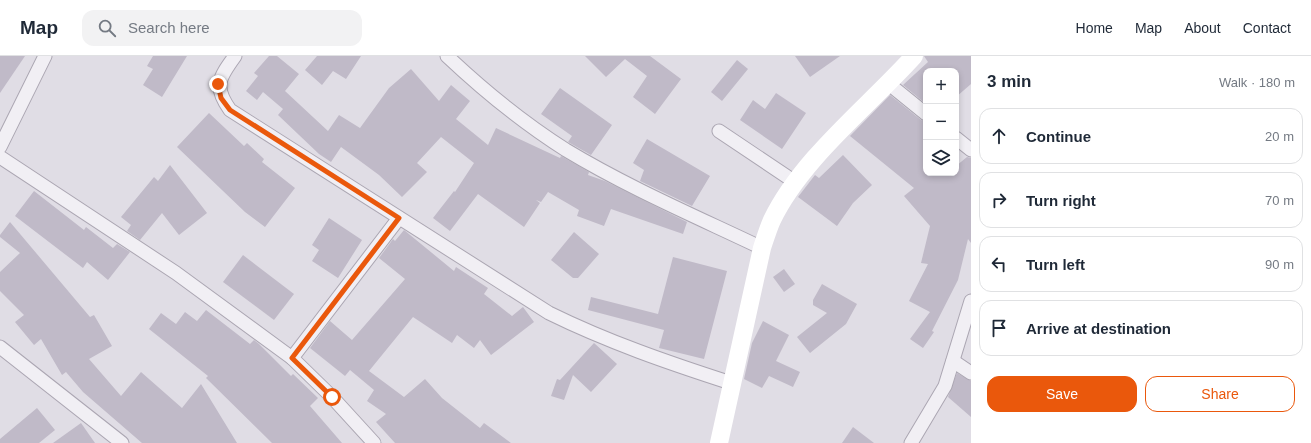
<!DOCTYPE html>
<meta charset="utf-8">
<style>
:root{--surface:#fff;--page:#f2f2f3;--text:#1f2937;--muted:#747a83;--line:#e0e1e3;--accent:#ea580c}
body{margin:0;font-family:Arial,sans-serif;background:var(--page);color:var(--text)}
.controls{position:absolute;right:12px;top:12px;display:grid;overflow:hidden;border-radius:8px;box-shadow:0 2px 6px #0003}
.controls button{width:36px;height:36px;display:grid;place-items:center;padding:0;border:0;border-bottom:1px solid var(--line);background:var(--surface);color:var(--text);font:20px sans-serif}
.stop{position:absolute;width:12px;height:12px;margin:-9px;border:3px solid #ea580c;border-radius:50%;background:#fff}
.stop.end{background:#ea580c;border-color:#fff;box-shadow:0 1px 4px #0008}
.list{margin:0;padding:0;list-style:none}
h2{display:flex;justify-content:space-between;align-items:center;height:52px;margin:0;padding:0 16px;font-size:17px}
h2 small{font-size:13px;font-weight:400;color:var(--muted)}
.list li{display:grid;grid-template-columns:26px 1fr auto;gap:12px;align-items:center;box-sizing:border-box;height:56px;margin:0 8px 8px;padding:0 8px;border:1px solid var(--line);border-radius:12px}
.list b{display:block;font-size:15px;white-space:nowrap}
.list em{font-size:13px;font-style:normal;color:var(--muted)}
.actions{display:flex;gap:8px;padding:12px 16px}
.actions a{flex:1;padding:9px 0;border:1px solid var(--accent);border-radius:12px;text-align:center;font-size:14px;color:var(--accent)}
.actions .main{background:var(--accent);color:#fff}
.icon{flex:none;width:22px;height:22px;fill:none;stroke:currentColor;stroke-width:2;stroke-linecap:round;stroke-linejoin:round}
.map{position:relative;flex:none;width:971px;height:387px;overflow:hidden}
header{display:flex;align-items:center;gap:24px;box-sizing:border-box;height:56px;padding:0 20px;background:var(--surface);border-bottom:1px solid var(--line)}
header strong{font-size:19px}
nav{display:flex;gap:22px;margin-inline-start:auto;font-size:14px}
.search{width:280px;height:36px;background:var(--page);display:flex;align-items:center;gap:10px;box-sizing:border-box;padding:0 14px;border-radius:12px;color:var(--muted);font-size:15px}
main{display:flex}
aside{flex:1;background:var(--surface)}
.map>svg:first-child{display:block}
.building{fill:#c0bac8}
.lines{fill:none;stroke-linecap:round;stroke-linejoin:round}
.street-casing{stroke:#aba6b2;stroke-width:15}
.street{stroke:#f1eff4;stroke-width:13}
.secondary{stroke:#fff;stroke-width:18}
.route{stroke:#ea580c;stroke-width:5}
</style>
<header>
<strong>Map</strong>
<div class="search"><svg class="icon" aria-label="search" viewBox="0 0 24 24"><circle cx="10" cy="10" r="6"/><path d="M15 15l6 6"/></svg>Search here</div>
<nav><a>Home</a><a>Map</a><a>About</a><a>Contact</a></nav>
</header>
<main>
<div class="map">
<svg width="971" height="387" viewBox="0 0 971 387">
<rect width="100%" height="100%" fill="#e0dde5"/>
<g class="building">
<path d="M 0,0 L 25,0 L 0,37 Z"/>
<path d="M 153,0 L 187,0 L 162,41 L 143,29 L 153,13 L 147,10 Z"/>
<path d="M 269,0 L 277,0 L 299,18 L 285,35 L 328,75 L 339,59 L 360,72 L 389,32 L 411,13 L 439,45 L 451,29 L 470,45 L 456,63 L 488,89 L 496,72 L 560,102 L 561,100 L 589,116 L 588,119 L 605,125 L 687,166 L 683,178 L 611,153 L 604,170 L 577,160 L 579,154 L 548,136 L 541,146 L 536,144 L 540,147 L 524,171 L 478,138 L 450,175 L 433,162 L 454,135 L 455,136 L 474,107 L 441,81 L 417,107 L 427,116 L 402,141 L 379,119 L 341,91 L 331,106 L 319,98 L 278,59 L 283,53 L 263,36 L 257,44 L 246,35 L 258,20 L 254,17 Z"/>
<path d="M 317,0 L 361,0 L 346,23 L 333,15 L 322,29 L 305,14 Z"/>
<path d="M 585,0 L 650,0 L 681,23 L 655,58 L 633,41 L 647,20 L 625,3 L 606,21 Z"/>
<path d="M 795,0 L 840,0 L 810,21 Z"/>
<path d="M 924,0 L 971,0 L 971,28 L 956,41 L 956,15 L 926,15 L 926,48 L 903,29 L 928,6 Z"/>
<path d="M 737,4 L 748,13 L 722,45 L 711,36 Z"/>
<path d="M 560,32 L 612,69 L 591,99 L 568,86 L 572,80 L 541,58 Z"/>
<path d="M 776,37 L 806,57 L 782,93 L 740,64 L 753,44 L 765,53 Z"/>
<path d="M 890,39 L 921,64 L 926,66 L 926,117 L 956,117 L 956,110 L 967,101 L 971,102 L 971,187 L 968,183 L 958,224 L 932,275 L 934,276 L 923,292 L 910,283 L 930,256 L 909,245 L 928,208 L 921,207 L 930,170 L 904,140 L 914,132 L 850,80 Z"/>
<path d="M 209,57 L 244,90 L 247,87 L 264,103 L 262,106 L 295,132 L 265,171 L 245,156 L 177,91 Z"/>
<path d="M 647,83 L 710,120 L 692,150 L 640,125 L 644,114 L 633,107 Z"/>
<path d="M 843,99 L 872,129 L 853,147 L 837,170 L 798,141 L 815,119 L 819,122 Z"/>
<path d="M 170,109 L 207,157 L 179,179 L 162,157 L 140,184 L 127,175 L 131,169 L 121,161 L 154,121 L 158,125 Z"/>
<path d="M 34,135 L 84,174 L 86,171 L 113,192 L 117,188 L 130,196 L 108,224 L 87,206 L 83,212 L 15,160 Z"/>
<path d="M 329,162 L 362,184 L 338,222 L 312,205 L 319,194 L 312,189 Z"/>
<path d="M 10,166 L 90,261 L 94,259 L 112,290 L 89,303 L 121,340 L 141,316 L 182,352 L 201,328 L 237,387 L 142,387 L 83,336 L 66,316 L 62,319 L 41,283 L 34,289 L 15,266 L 24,259 L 0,235 L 0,216 L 20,197 L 0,181 L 0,179 Z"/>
<path d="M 404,174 L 454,215 L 456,211 L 488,232 L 484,238 L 512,260 L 523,251 L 534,266 L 491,299 L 480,284 L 474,292 L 457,279 L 452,287 L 413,261 L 369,315 L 404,341 L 425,323 L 442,342 L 480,372 L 484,367 L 511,387 L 395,387 L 376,366 L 386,358 L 367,345 L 374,334 L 350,314 L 345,320 L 310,292 L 330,265 L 352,284 L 405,223 L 379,202 L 393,183 L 395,185 Z"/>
<path d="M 574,176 L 599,198 L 578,222 L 573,222 L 551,204 Z"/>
<path d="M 243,199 L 294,238 L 274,264 L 223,226 Z"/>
<path d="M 673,201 L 727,215 L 704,303 L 659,292 L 664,274 L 588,254 L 591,241 L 658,258 Z"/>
<path d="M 784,213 L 795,228 L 784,236 L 773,221 Z"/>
<path d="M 822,228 L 857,248 L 846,268 L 810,297 L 797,281 L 827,257 L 813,249 L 813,244 Z"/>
<path d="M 206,254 L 250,288 L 254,284 L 259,288 L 291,320 L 293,318 L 318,342 L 310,350 L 342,387 L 272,387 L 206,322 L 208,320 L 149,273 L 161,257 L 176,268 L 185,256 L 197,265 Z"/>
<path d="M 763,265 L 789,279 L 776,305 L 800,316 L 793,331 L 769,320 L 762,332 L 744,323 L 752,287 Z"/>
<path d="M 594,287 L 617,308 L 591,336 L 573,319 L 564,344 L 551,340 L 557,323 L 560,324 Z"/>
<path d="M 957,317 L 971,325 L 971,361 L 948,341 Z"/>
<path d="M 37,352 L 55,374 L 39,387 L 0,387 L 0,383 Z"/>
<path d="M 81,367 L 95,387 L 53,387 Z"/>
<path d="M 853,371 L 874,387 L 842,387 Z"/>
</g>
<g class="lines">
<defs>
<g id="street">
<path d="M 235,0 C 219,22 213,30 230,54 L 549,257 C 608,286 669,307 731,327"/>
<path d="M 447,0 C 482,33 525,68 566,94 C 629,132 697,161 762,192"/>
<path d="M 889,28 L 926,58"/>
<path d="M 719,75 L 795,126"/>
<path d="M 956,82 L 971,94"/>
<path d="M 0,91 L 45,0"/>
<path d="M 0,101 L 176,217 L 292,302 L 332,341 L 374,387"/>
<path d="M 0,291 L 122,387"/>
<path d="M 292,302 L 399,162"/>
<path d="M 953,305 L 971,317"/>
<path d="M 911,387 L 945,330 L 971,245"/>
</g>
</defs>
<use href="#street" class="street-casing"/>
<use href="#street" class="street"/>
<path class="secondary" d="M 719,387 L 762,192 C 765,183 768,173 772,164 C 802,102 868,51 914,0"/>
</g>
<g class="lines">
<path class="route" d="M 218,28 L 221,42 L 230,54 L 399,162 L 292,302 L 332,341"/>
</g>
</svg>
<div class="controls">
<button>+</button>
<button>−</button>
<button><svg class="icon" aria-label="layers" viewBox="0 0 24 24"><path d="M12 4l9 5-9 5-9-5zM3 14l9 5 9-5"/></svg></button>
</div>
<div class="stop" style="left:332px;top:341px"></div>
<div class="stop end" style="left:218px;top:28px"></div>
</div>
<aside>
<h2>3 min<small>Walk · 180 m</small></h2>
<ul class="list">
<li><svg class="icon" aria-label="ahead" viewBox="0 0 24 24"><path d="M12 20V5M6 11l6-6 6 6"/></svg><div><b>Continue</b></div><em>20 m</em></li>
<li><svg class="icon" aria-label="right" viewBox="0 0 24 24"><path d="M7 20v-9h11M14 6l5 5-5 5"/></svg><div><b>Turn right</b></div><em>70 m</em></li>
<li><svg class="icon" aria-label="left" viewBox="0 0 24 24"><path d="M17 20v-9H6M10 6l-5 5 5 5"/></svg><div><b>Turn left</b></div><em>90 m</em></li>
<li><svg class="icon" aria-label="arrive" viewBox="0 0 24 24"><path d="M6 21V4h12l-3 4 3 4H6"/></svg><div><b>Arrive at destination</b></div></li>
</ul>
<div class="actions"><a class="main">Save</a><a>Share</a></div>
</aside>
</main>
